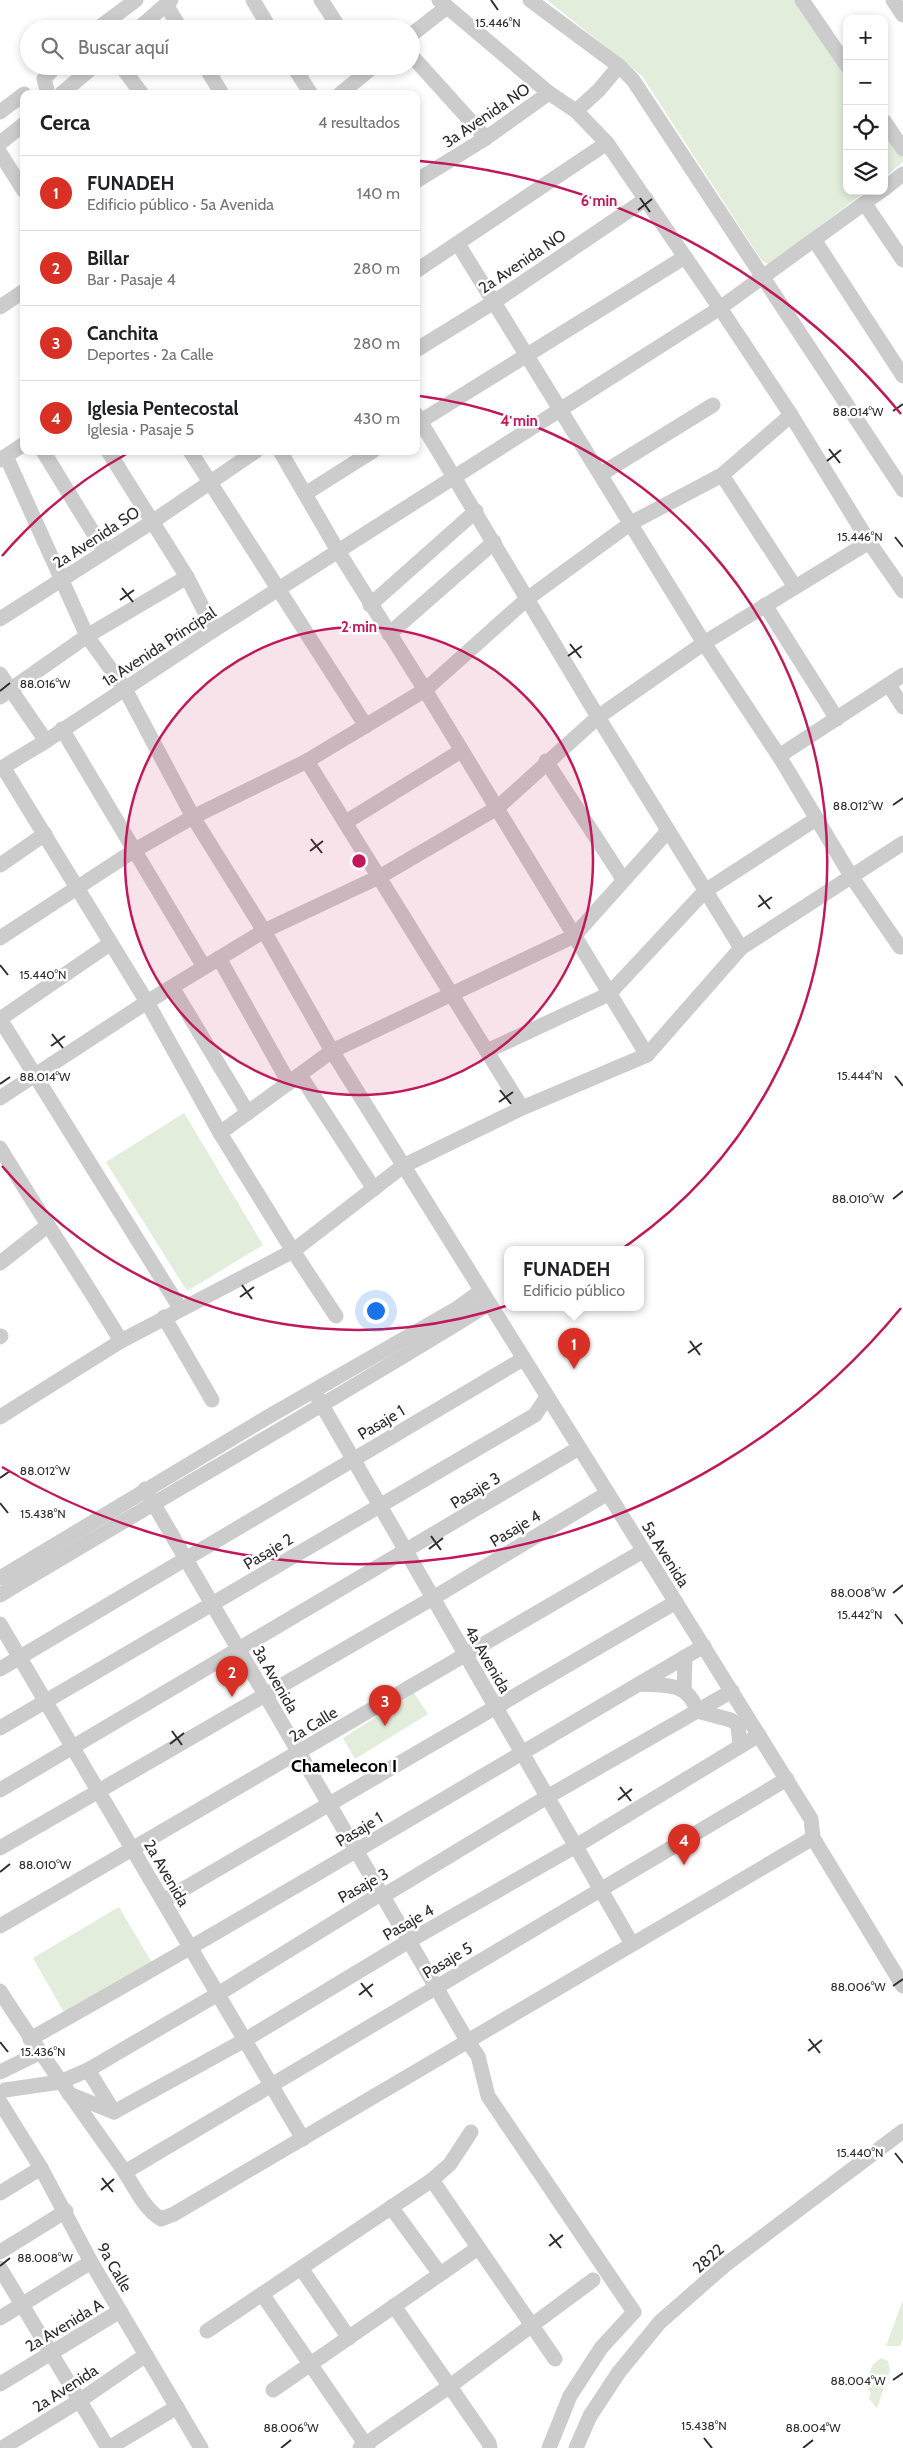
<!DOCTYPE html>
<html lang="es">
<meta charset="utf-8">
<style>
:root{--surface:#fff;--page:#f2f2f2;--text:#202124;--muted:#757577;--line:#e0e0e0;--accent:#d93025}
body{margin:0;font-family:Cabin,sans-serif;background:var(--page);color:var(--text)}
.controls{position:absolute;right:15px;top:15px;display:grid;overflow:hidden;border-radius:10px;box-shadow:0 2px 8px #0003}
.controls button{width:45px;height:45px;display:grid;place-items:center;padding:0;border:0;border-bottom:1px solid var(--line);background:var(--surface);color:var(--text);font:25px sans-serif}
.you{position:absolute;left:375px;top:1310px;width:18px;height:18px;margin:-12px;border:4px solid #fff;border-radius:50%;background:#1a73e8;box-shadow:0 0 0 8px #1a73e833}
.badge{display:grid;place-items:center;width:32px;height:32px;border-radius:50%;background:var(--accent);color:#fff;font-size:16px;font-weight:700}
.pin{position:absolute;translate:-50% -41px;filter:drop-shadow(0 1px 2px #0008)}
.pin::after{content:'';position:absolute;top:26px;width:18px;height:15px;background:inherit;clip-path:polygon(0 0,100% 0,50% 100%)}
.popup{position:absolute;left:504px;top:1246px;width:140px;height:65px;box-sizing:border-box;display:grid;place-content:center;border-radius:10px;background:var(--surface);filter:drop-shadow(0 1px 4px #0005);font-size:16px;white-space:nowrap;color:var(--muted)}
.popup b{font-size:19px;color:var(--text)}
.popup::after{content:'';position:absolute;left:50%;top:100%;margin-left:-10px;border:10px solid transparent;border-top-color:var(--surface)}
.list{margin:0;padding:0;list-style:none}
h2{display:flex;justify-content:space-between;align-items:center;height:65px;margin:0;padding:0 20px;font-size:21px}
h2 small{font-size:16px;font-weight:400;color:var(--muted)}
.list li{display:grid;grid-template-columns:32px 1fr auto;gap:15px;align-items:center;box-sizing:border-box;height:75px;padding:0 20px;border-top:1px solid var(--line)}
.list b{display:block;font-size:19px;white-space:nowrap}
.list p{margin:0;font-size:16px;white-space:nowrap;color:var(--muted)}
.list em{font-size:16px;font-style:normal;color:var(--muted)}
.icon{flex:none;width:28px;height:28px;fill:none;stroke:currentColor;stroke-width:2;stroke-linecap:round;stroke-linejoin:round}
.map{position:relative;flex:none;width:903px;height:2448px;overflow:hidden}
.search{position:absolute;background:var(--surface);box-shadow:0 2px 8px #0003;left:20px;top:20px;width:400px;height:55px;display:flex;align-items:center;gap:12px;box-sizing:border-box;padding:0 18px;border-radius:28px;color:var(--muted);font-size:19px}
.panel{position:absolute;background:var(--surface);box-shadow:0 2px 8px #0003;left:20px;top:90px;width:400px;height:365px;border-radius:10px}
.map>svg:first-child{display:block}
.green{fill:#e3eddc}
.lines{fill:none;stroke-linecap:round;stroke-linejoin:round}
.minor{stroke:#ccc;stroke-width:15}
.ticks{fill:none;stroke:#2f2f2f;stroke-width:2}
.ring{fill:none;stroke:#c2185b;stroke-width:2.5}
.labels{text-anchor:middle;stroke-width:5;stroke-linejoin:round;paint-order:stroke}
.street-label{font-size:16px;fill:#2f2f2f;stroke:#fff}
.neighbourhood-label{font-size:18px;font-weight:bold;fill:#000;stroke:#fff}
.ticks-label{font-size:12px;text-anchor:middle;fill:#2f2f2f;stroke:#fff;stroke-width:5;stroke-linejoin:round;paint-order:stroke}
.centre{fill:#c2185b;stroke:#fff;stroke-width:2.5}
.ring-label{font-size:15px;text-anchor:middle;font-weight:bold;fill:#c2185b;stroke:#fff;stroke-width:5;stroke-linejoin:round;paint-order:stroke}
</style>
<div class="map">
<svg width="903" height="2448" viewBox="0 0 903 2448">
<rect width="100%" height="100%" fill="#fff"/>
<g class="green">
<path d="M 547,0 L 798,0 L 847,73 L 847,191 L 866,191 L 773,262 L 768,264 L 762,261 L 642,76 Z"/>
<path d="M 884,129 L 903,157 L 903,162 L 884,178 Z"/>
<path d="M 184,1113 L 263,1245 L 187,1291 L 106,1162 Z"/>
<path d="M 414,1693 L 428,1714 L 355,1759 L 343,1738 Z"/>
<path d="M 119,1907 L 152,1963 L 65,2014 L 33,1958 Z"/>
<path d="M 903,2300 L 903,2339 L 900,2346 L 886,2346 Z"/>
<path d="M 881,2358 L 888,2361 L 890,2370 L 877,2408 L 869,2399 L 871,2393 L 865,2385 L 873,2364 Z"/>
</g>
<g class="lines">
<g class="minor">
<path d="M 253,0 L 270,29"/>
<path d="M 321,0 L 340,29"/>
<path d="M 439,0 L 549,93 L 576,111 L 607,143 L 720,308 L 791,415 L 869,542 L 903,591"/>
<path d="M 530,0 L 619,66 L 633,80 L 903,490"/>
<path d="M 802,0 L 847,66"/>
<path d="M 893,0 L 903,15"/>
<path d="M 166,5 L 181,29"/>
<path d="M 97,29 L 136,0"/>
<path d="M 138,29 L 171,0"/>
<path d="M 411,35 L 447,7"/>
<path d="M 411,55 L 486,138"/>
<path d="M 121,66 L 142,94"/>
<path d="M 205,66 L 222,94"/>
<path d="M 293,66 L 311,94"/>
<path d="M 48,94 L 44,79 L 56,66"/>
<path d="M 61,94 L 94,66"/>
<path d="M 340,94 L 374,66"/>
<path d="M 576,111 L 599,90 L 619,66"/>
<path d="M 0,112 L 24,94"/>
<path d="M 884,121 L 903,149"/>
<path d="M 0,143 L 24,124"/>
<path d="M 0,153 L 24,191"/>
<path d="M 416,181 L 486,138 L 549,93"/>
<path d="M 884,189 L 903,174"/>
<path d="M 865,204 L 903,260"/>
<path d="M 815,241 L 903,376"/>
<path d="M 458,244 L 704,643 L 779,756 L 851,876 L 900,947"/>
<path d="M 416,271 L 607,143"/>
<path d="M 0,307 L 24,291"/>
<path d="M 416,350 L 494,302 L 646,199"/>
<path d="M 416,414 L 598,717 L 741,948"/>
<path d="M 416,424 L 685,257"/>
<path d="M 43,451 L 105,552"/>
<path d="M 108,451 L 187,577 L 214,630"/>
<path d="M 190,451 L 366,726"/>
<path d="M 280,451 L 338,551 L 425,690 L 647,1055"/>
<path d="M 6,456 L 87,636 L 125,689 L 193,817 L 264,931 L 332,1051 L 811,1819 L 813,1838 L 903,1986"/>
<path d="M 0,460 L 24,444"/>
<path d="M 601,474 L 713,405"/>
<path d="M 722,475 L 795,587"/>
<path d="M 305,494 L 373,451"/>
<path d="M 370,605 L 476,511"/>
<path d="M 765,605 L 837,719"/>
<path d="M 0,619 L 152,522 L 256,451"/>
<path d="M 389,634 L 494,542"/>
<path d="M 0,674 L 46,741"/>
<path d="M 889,685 L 903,707"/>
<path d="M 0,697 L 87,636 L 187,577"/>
<path d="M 62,729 L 204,967"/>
<path d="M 779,756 L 903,675"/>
<path d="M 307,761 L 522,1108"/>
<path d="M 546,761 L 623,879"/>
<path d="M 3,767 L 147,1002 L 220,1133 L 293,1251 L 336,1316"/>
<path d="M 0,769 L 46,741 L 214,630 L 720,308 L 881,191"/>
<path d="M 346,822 L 461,751"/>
<path d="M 0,865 L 45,834"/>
<path d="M 0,938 L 135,850 L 193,817 L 307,761 L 425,690 L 527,599 L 631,523 L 722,475 L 791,415"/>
<path d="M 219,958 L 289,1083"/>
<path d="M 172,987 L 248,1113"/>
<path d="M 0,1019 L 180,1308"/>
<path d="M 0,1019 L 111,943"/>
<path d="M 487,1051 L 609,994 L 705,891 L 816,819"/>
<path d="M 300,1075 L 374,1189"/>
<path d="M 0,1098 L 147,1002 L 264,931 L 381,876 L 497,808 L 598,717 L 704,643 L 869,542"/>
<path d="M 220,1133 L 332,1051 L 574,936 L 667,832"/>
<path d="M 0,1148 C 39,1213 82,1276 121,1341"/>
<path d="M 0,1263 L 47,1226"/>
<path d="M 164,1317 L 212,1400"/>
<path d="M 0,1337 L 1,1336"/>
<path d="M 314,1391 L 632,1944"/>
<path d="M 0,1417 L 121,1341 L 293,1251 L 403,1166 L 522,1108 L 647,1055 L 741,948 L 903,843"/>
<path d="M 145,1489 L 468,2042 L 478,2056 L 488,2096 L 634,2312 L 601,2348 L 570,2396 L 549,2448"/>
<path d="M 0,1578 L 266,1418 L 456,1309 L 481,1291"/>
<path d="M 0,1595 C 162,1497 328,1404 489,1304"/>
<path d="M 0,1624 L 303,2139"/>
<path d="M 0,1669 L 523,1359"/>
<path d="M 639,1684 C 666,1686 688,1681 697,1711 L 731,1720 L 738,1725 L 740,1746"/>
<path d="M 684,1690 L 685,1657"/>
<path d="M 0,1728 L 535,1415 L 547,1397"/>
<path d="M 0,1790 L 579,1448"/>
<path d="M 0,1848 L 433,1598 L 608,1493"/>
<path d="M 163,1901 L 676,1602"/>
<path d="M 0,1926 L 643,1551"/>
<path d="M 0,1991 C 38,2051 79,2107 120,2165 C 133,2183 142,2207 161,2219 L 174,2214 L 813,1838"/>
<path d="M 30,2039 C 257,1912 479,1777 704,1646"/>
<path d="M 88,2070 L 114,2112"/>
<path d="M 0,2072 L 39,2053"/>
<path d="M 5,2090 L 60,2082 L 88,2070 L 218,1994 L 377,1896 L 383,1896 L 547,1797 L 732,1691"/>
<path d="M 69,2094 L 114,2112 L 245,2040 L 409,1941 L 576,1846 L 759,1735"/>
<path d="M 0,2102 L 41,2168 L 91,2262 L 201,2448"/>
<path d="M 125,2172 L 787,1779"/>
<path d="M 432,2180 L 555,2359"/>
<path d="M 0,2193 L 41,2168"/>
<path d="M 391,2207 L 440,2274"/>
<path d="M 0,2252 L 66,2211"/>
<path d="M 0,2268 L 108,2448"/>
<path d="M 301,2268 L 349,2338"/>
<path d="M 262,2294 L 368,2448"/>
<path d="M 394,2306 L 489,2443 L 490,2448"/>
<path d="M 0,2318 L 91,2262"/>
<path d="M 207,2331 L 432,2180 L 450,2164 L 471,2132"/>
<path d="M 0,2384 L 120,2311"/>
<path d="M 273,2390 L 478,2248"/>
<path d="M 2,2448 L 79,2401 L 146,2355"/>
<path d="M 109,2448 L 177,2407"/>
<path d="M 360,2448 L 450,2386 L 593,2280"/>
<path d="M 576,2448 L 590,2416 L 619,2372 L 660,2322 L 725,2265 L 903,2131"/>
</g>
</g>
<path class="ticks" d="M 491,0 L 498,10M 640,198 L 650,212M 638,210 L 652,199M 893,411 L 903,404M 829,449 L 840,463M 827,461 L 841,450M 895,537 L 903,547M 122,588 L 133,602M 120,600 L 134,590M 570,644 L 581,658M 568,656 L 582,646M 0,691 L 10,683M 893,805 L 903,798M 311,839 L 322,853M 310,851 L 323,841M 759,895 L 770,909M 758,907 L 772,897M 0,965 L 8,975M 52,1034 L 63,1048M 51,1046 L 65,1036M 895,1076 L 903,1086M 0,1084 L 10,1077M 500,1090 L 511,1104M 499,1102 L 513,1092M 893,1199 L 903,1191M 242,1285 L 252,1299M 240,1297 L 254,1287M 690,1341 L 700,1355M 688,1353 L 702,1343M 0,1478 L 10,1471M 0,1503 L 8,1513M 431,1536 L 441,1550M 429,1549 L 443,1538M 893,1593 L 903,1585M 895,1614 L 903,1624M 172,1731 L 182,1745M 170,1744 L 184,1733M 620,1787 L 631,1801M 618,1800 L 632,1789M 0,1872 L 10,1864M 361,1983 L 372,1997M 893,1986 L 903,1979M 359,1995 L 373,1984M 809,2039 L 820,2053M 0,2042 L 8,2052M 808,2051 L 822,2040M 895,2153 L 903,2163M 102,2178 L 113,2192M 101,2190 L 114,2179M 550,2234 L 561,2248M 549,2246 L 563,2235M 0,2266 L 10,2258M 893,2380 L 903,2373M 704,2438 L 712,2448M 281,2448 L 291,2440M 803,2448 L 813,2440"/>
<circle cx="359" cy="861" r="234" fill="#c2185b" fill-opacity=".12"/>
<g class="ring">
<circle cx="359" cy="861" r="234"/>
<path d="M2 556A469 469 0 0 1 128 453M420 396A469 469 0 1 1 2 1166"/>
<path d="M901 1308A703 703 0 0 1 2 1467M420 161A703 703 0 0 1 901 414"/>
</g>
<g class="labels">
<g class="street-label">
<text transform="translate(486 115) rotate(-34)" y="6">3a Avenida NO</text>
<text transform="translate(522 261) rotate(-34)" y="6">2a Avenida NO</text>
<text transform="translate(96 537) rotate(-33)" y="6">2a Avenida SO</text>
<text transform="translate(159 646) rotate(-33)" y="6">1a Avenida Principal</text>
<text transform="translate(381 1422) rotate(-31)" y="6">Pasaje 1</text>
<text transform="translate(475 1490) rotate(-31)" y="6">Pasaje 3</text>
<text transform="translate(515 1528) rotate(-31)" y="6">Pasaje 4</text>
<text transform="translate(268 1551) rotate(-31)" y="6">Pasaje 2</text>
<text transform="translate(666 1554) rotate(58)" y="6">5a Avenida</text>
<text transform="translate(488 1659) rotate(60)" y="6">4a Avenida</text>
<text transform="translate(276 1679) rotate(60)" y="6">3a Avenida</text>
<text transform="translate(313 1724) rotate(-31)" y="6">2a Calle</text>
<text transform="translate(359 1829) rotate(-31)" y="6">Pasaje 1</text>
<text transform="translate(167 1873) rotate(60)" y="6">2a Avenida</text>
<text transform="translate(363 1885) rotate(-29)" y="6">Pasaje 3</text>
<text transform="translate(408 1922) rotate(-30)" y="6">Pasaje 4</text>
<text transform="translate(447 1960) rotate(-31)" y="6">Pasaje 5</text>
<text transform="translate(708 2258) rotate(-41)" y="6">2822</text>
<text transform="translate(115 2267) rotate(60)" y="6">9a Calle</text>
<text transform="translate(64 2325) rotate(-31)" y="6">2a Avenida A</text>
<text transform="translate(65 2388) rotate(-33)" y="6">2a Avenida</text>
</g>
<g class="neighbourhood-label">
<text x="344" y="1772">Chamelecon I</text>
</g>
</g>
<g class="ticks-label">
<text x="498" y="27">15.446°N</text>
<text x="858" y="416">88.014°W</text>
<text x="860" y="541">15.446°N</text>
<text x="45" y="688">88.016°W</text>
<text x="858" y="810">88.012°W</text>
<text x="43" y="979">15.440°N</text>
<text x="860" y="1080">15.444°N</text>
<text x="45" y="1081">88.014°W</text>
<text x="858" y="1203">88.010°W</text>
<text x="45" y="1475">88.012°W</text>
<text x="43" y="1518">15.438°N</text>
<text x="858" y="1597">88.008°W</text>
<text x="860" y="1619">15.442°N</text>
<text x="45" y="1869">88.010°W</text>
<text x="858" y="1991">88.006°W</text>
<text x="43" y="2056">15.436°N</text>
<text x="860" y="2157">15.440°N</text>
<text x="45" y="2262">88.008°W</text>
<text x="858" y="2385">88.004°W</text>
<text x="704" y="2430">15.438°N</text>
<text x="291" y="2432">88.006°W</text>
<text x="813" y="2432">88.004°W</text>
</g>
<circle cx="359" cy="861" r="8" class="centre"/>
<g class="ring-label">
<text x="599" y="206">6 min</text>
<text x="519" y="426">4 min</text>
<text x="359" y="632">2 min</text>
</g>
</svg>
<div class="controls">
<button>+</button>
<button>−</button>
<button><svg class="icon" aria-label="locate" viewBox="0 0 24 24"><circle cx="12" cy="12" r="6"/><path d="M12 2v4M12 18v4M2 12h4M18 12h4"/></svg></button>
<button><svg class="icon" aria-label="layers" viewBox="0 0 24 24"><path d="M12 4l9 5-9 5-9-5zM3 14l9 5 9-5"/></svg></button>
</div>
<div class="you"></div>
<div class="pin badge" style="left:574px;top:1369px">1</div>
<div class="popup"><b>FUNADEH</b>Edificio público</div>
<div class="pin badge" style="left:232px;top:1697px">2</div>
<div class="pin badge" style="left:385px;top:1726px">3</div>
<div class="pin badge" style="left:684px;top:1865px">4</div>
<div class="search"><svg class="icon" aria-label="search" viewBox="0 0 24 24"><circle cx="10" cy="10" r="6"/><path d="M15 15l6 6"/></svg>Buscar aquí</div>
<section class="panel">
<h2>Cerca<small>4 resultados</small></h2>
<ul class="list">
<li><span class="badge">1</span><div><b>FUNADEH</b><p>Edificio público · 5a Avenida</p></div><em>140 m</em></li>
<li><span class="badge">2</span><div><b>Billar</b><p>Bar · Pasaje 4</p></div><em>280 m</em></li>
<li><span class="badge">3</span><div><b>Canchita</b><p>Deportes · 2a Calle</p></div><em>280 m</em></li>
<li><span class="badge">4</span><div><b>Iglesia Pentecostal</b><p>Iglesia · Pasaje 5</p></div><em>430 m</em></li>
</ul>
</section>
</div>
